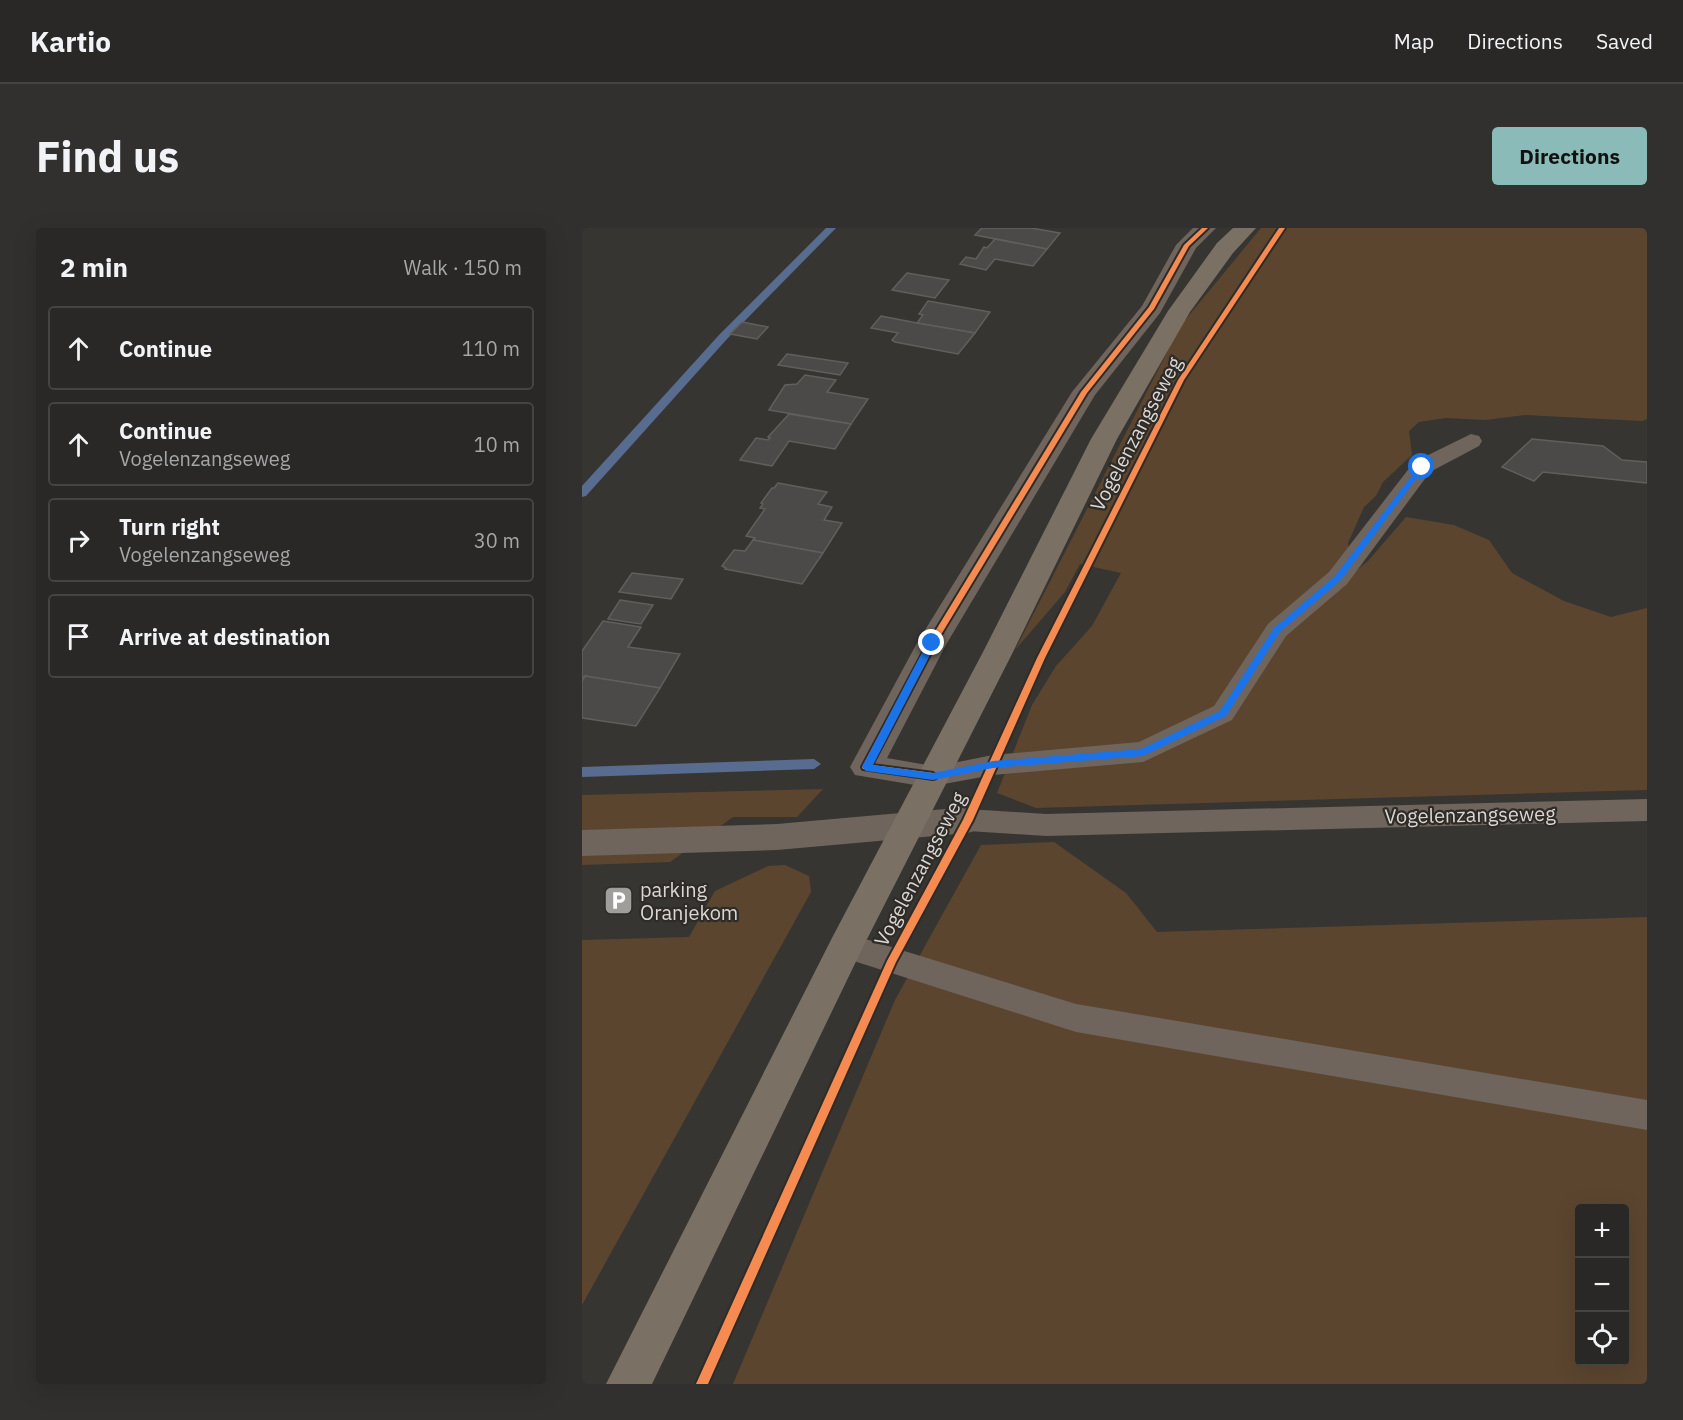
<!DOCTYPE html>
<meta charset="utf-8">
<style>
:root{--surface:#292826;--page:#31302e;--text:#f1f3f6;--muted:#a5a6a7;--line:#454443;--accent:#8bbbb9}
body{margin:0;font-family:"IBM Plex Sans",sans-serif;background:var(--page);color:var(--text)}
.controls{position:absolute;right:18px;bottom:18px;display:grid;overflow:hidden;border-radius:6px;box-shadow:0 6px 24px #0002}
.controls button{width:54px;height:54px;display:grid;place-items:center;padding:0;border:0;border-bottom:2px solid var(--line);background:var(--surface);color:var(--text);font:30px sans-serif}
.stop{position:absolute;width:18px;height:18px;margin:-14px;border:4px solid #1a73e8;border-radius:50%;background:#fff}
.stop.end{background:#1a73e8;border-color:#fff;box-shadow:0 2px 6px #0008}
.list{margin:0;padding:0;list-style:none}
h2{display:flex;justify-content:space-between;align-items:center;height:78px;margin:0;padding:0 24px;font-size:26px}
h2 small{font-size:20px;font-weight:400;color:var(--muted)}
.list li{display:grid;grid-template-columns:39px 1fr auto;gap:18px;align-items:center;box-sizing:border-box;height:84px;margin:0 12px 12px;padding:0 12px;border:2px solid var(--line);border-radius:6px}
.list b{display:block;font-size:22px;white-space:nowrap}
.list p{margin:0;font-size:20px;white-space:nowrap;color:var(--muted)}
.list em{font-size:20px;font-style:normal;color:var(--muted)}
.icon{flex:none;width:33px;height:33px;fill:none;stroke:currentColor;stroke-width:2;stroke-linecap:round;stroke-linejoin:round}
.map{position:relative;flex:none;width:1065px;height:1156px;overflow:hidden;border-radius:6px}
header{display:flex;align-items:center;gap:36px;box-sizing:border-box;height:84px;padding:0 30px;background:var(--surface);border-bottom:2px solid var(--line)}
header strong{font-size:28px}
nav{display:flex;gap:33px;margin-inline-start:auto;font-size:21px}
.intro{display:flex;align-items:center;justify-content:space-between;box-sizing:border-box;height:144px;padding:0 36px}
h1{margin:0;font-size:42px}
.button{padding:15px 27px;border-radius:6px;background:var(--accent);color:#111;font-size:21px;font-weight:700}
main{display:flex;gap:36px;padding:0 36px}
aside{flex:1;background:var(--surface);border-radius:6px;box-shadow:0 6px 24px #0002}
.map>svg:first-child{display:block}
.green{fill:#5b452f;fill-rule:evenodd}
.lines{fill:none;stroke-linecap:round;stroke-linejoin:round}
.stream{fill:#586c8f;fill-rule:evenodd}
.building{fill:#4c4a48;stroke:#615f5c;stroke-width:1.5}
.service{fill:#6f655c;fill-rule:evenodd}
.minor{fill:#6f655c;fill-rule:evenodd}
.secondary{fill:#7b7064;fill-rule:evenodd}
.cycleway-casing{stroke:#2f2b27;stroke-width:4}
.cycleway{fill:#f68b52;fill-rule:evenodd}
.route{fill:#1a73e8}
.labels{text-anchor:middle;stroke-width:4.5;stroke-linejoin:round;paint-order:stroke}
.street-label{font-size:20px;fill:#d9d6d3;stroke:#2f2b27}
.poi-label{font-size:20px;fill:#d9d6d3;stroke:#2f2b27;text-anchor:start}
</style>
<header>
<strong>Kartio</strong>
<nav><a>Map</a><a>Directions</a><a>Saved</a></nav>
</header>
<div class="intro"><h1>Find us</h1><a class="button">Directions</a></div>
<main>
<aside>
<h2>2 min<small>Walk · 150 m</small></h2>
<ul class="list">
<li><svg class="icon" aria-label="ahead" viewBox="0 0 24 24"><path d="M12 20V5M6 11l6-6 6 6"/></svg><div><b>Continue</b></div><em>110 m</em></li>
<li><svg class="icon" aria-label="ahead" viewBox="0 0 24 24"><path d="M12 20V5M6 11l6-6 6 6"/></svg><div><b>Continue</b><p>Vogelenzangseweg</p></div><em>10 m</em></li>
<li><svg class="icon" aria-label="right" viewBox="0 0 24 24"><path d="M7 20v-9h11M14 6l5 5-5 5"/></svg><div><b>Turn right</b><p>Vogelenzangseweg</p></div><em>30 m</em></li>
<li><svg class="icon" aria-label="arrive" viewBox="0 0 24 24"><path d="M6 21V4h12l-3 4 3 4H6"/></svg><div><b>Arrive at destination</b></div></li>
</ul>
</aside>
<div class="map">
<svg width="1065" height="1156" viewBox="0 0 1065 1156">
<rect width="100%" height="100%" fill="#373532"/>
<g class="green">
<path d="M 679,0 L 1065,0 L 1065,191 L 1060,193 L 943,187 L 903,192 L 864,190 L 837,194 L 827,203 L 830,227 L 801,254 L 794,268 L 782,279 L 766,315 L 770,346 L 786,333 L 824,289 L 872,297 L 907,312 L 930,345 L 982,373 L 1029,389 L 1065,380 L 1065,562 L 454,580 L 415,565 L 450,477 L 474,438 L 510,398 L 539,345 L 498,336 L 483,364 L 433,422 L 599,97 Z"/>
<path d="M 241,561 L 215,589 L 151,589 L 88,634 L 0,637 L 0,567 Z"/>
<path d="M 472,614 L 544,665 L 575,704 L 1065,689 L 1065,1156 L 151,1156 L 313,772 L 399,617 ZM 998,980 L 1042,980 L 1042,1134 L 998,1134 Z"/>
<path d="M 203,637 L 227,648 L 229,664 L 0,1077 L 0,712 L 107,709 L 133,663 L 186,638 Z"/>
</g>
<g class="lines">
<g class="stream">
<path d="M 244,0 L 254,0 L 145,111 L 4,268 L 0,269 L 0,258 L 137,107 Z"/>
<path d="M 232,531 L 239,536 L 232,541 L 0,549 L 0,539 Z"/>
</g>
</g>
<g class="building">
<path d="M 400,0 L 449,0 L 478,5 L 465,21 L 393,7 Z"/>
<path d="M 413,11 L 465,21 L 451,38 L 413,31 L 404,42 L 378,36 L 384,29 L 394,31 L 402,19 L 405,20 Z"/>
<path d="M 325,45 L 367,52 L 353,70 L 310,62 Z"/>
<path d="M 346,73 L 408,84 L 393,105 L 335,95 L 341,87 L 337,86 Z"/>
<path d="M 299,88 L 335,95 L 393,105 L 376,126 L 313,114 L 310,112 L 316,105 L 289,100 Z"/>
<path d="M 160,94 L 186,99 L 175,111 L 148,106 Z"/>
<path d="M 205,126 L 266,135 L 258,147 L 196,137 Z"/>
<path d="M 223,147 L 254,152 L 245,164 L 286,171 L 269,196 L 187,182 L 203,157 L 215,156 Z"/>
<path d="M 207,186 L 269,196 L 253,221 L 207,213 L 190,238 L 158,232 L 174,210 L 186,212 L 188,210 L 186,209 Z"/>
<path d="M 950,211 L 1021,218 L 1040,232 L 1065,234 L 1065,255 L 961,244 L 952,253 L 920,239 Z"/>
<path d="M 196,255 L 245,264 L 236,276 L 250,279 L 242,292 L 260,295 L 241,325 L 171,312 L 173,310 L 164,308 L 183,281 L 178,280 L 181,276 L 179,275 L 190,260 L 192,260 Z"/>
<path d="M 171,312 L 241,325 L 220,356 L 143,341 L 144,340 L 140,338 L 152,322 L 163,323 Z"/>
<path d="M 50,345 L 101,351 L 89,371 L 37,364 Z"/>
<path d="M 38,372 L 71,377 L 59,396 L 26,391 Z"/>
<path d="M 21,393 L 59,399 L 46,419 L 98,426 L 78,460 L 3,448 L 0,450 L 0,423 Z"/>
<path d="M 3,448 L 78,460 L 54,498 L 0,490 L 0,453 Z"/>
</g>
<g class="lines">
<g class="service">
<path d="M 889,206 L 897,208 L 900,213 L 897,218 L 848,244 L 765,356 L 704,408 L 650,492 L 561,534 L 411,547 L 351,558 L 341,555 L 337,548 L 341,541 L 411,527 L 557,514 L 632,478 L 686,396 L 747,344 L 832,234 Z"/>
<path d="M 1065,571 L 1065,593 L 464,608 L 386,603 L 376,600 L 372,592 L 376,584 L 386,581 L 464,586 Z"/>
<path d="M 264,705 L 494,776 L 1065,872 L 1065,902 L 494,804 L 253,727 L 249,718 L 253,709 Z"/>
</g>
<g class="minor">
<path d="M 611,0 L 634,0 L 614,20 L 578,85 L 513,167 L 365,415 L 305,530 L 362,540 L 367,548 L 362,556 L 351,560 L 273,547 L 268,539 L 335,415 L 490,164 L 560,78 L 594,17 Z"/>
<path d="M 386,579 L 398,583 L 403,592 L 398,601 L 386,605 L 195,622 L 0,628 L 0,602 L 195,596 Z"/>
</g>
<path class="secondary" d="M 651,0 L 674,0 L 651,25 L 608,84 L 535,211 L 431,424 L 281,719 L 70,1156 L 24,1156 L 251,708 L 401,424 L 509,211 L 586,83 L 635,15 Z"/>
<defs>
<g id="cycleway">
<path d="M 620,0 L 626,0 L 607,18 L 572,81 L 505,165 L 354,415 L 290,537 L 351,545 L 355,548 L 354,550 L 351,551 L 281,541 L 280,539 L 346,415 L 499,164 L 567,79 L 602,17 Z"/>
<path d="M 697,0 L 703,0 L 602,152 L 463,430 L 391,592 L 314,734 L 126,1156 L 114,1156 L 305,733 L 381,592 L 455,430 L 596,152 Z"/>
</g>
</defs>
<use href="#cycleway" class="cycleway-casing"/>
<use href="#cycleway" class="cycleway"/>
</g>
<path class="route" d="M 837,238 L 843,239 L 759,352 L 698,404 L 644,488 L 561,528 L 411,540 L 351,552 L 284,543 L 280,539 L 345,415 L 350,412 L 354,415 L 291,537 L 351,545 L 411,533 L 559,521 L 638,483 L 692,400 L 753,348 Z"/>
<defs>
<symbol id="parking-square" viewBox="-11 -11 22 22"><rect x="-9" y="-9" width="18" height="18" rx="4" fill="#a09e9b" stroke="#2f2b27"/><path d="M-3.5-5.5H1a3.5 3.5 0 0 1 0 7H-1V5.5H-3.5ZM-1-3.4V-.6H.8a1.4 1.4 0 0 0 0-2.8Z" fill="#fff"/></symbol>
</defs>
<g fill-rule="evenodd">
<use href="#parking-square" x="20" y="656" width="33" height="33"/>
</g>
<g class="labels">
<g class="street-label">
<text transform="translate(554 206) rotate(-62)" y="7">Vogelenzangseweg</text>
<text transform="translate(888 587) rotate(-1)" y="7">Vogelenzangseweg</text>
<text transform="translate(338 641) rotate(-62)" y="7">Vogelenzangseweg</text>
</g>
<g class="poi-label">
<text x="58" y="669">parking<tspan x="58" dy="23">Oranjekom</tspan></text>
</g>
</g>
</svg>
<div class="controls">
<button>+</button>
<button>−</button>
<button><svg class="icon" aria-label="locate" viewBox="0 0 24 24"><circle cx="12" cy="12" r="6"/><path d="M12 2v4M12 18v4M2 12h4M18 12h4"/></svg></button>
</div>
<div class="stop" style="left:840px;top:239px"></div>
<div class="stop end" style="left:350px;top:415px"></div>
</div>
</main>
